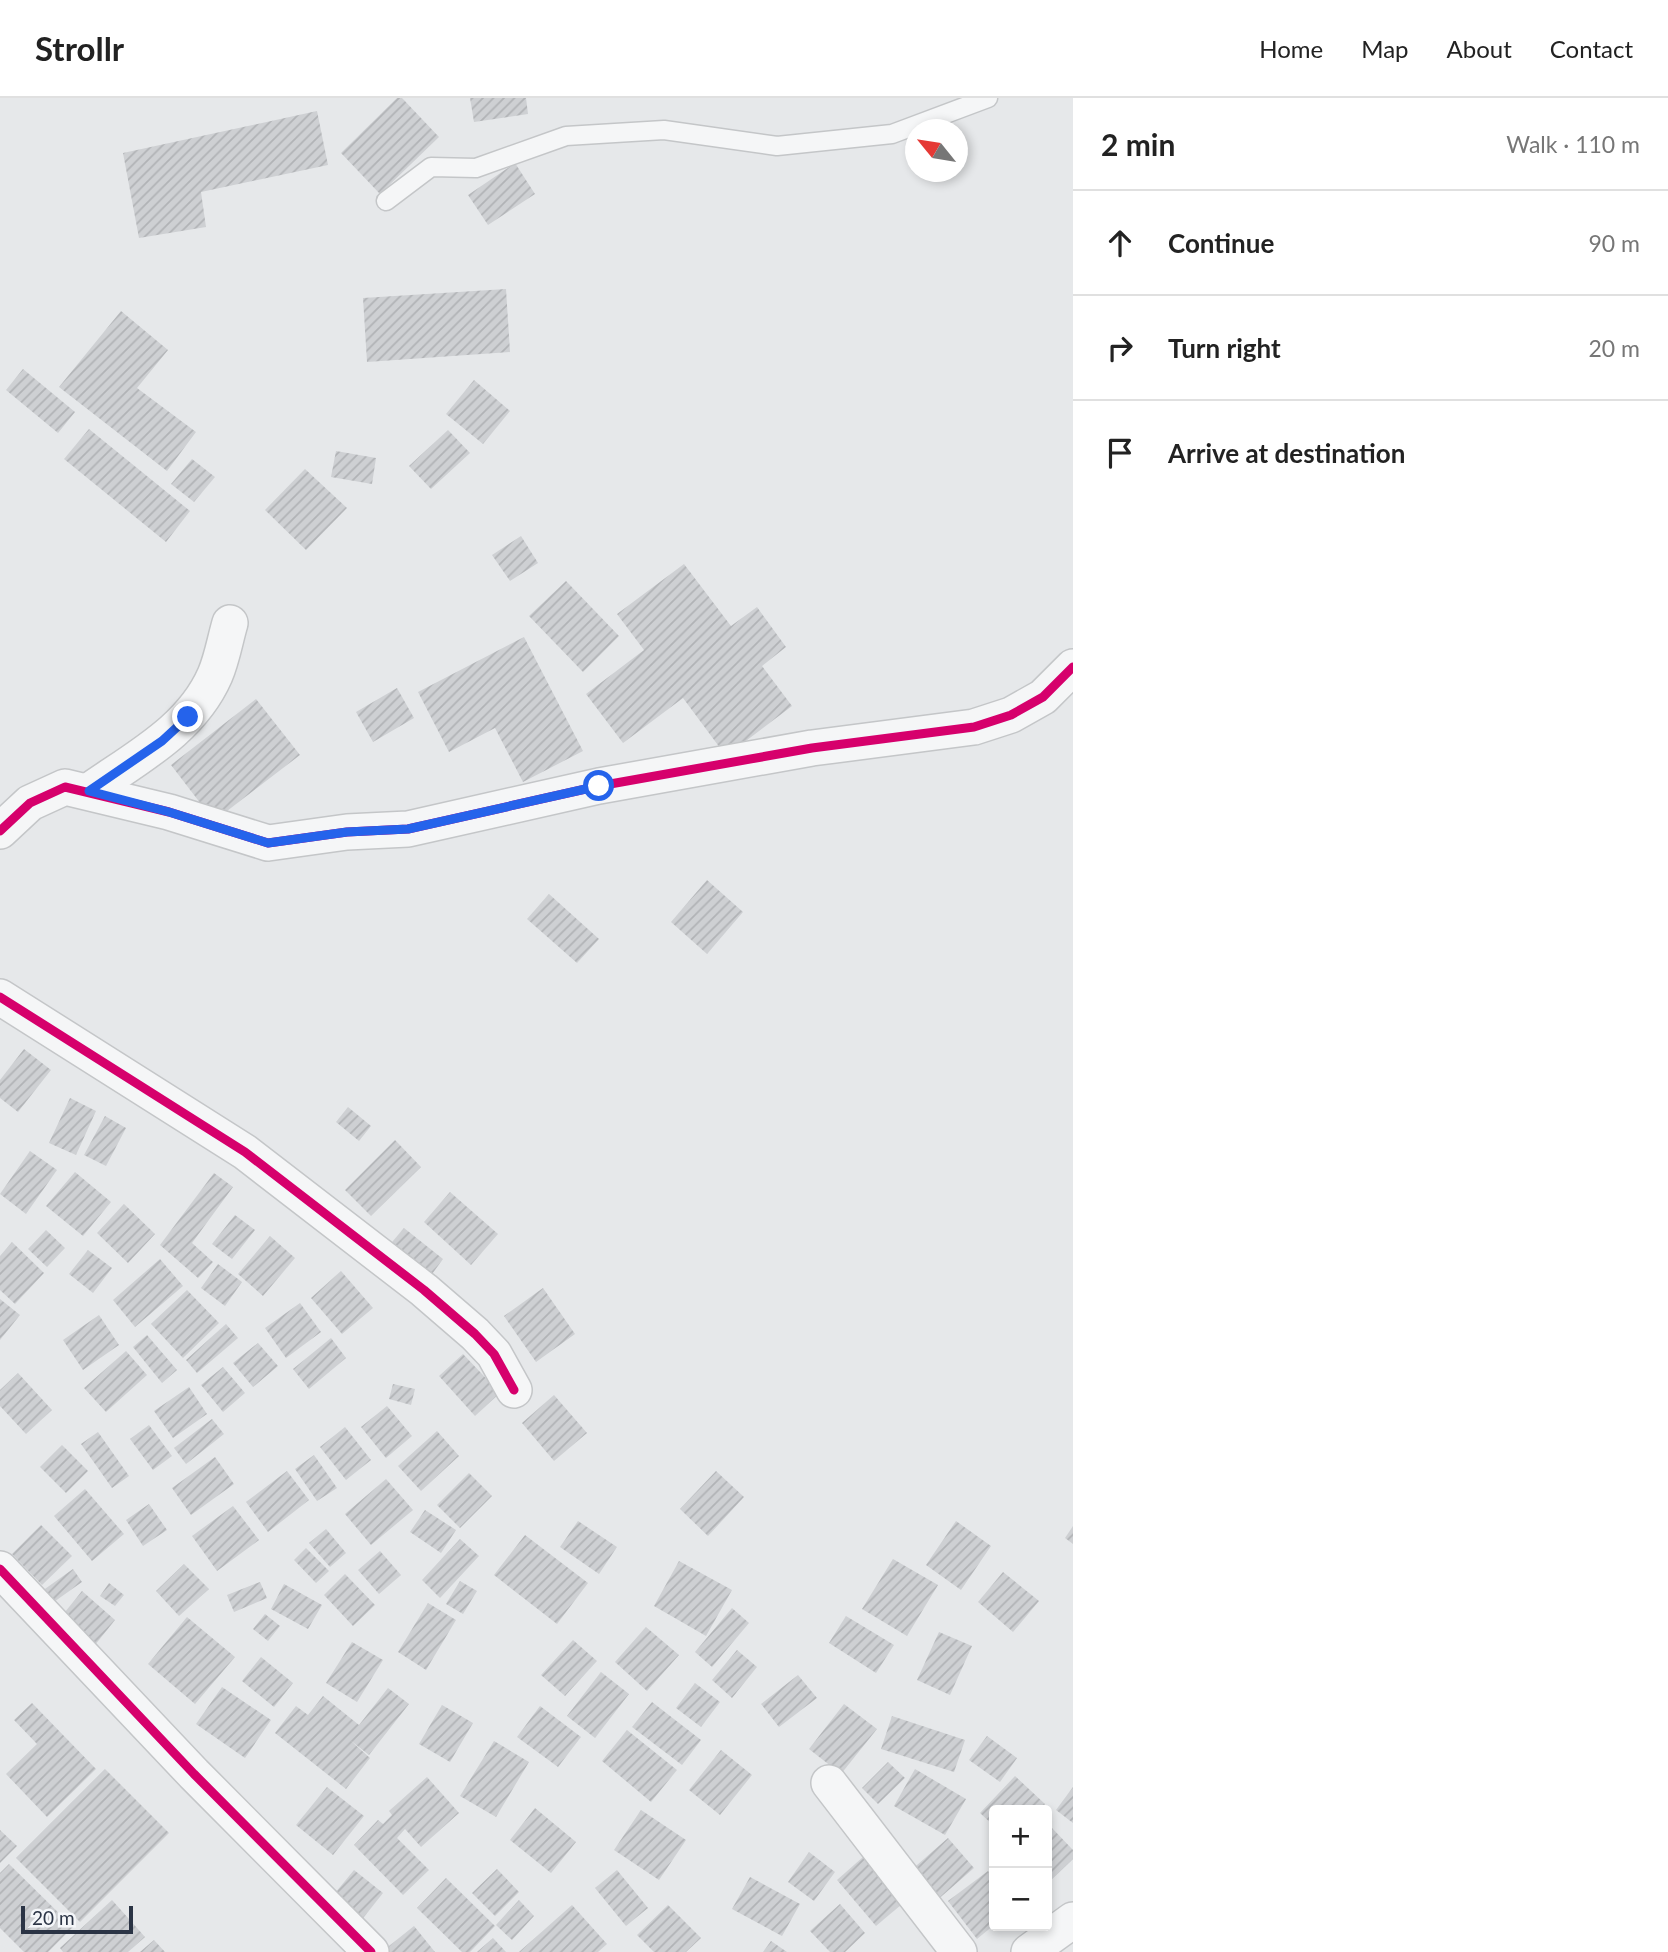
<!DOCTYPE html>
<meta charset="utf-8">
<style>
:root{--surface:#fff;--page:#f6f6f6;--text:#222;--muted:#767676;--line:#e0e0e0}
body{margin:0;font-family:Lato,sans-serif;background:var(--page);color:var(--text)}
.controls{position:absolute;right:21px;bottom:21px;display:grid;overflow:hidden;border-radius:7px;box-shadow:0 4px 10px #0003}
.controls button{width:63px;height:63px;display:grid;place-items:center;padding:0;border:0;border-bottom:2px solid var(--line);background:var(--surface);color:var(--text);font:35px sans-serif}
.compass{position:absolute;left:905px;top:21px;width:63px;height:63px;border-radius:50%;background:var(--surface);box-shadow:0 4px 10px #0003;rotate:300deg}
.scale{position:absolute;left:21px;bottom:18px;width:112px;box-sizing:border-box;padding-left:7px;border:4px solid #2b3445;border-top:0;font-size:19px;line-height:24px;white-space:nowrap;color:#2b3445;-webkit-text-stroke:5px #f4f6f9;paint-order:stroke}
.stop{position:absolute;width:21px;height:21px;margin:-16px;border:5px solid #2563eb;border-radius:50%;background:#fff}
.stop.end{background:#2563eb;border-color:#fff;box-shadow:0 2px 7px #0008}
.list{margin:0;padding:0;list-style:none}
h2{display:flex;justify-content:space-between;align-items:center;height:91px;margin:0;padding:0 28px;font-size:30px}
h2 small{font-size:23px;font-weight:400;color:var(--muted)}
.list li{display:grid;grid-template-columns:46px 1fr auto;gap:21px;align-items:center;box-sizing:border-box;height:105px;padding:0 28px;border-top:2px solid var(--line)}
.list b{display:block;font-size:26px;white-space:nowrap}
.list em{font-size:23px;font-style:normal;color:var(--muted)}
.icon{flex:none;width:38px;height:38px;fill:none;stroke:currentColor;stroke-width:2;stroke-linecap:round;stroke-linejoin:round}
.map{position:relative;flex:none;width:1073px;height:1854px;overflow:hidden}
header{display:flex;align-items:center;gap:42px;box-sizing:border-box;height:98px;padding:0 35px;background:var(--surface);border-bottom:2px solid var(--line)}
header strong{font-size:33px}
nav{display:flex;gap:38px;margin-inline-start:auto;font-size:24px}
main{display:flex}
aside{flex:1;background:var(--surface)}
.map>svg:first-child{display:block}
.building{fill:url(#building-hatch)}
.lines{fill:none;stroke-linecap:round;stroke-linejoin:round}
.lane-casing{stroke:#c4c6c8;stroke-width:21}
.street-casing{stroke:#c4c6c8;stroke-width:38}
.lane{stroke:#f5f6f7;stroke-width:18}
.street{stroke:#f5f6f7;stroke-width:35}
.cycleway-casing{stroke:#f4f6f9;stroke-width:13}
.cycleway{stroke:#d6006c;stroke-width:9}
.route{stroke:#2563eb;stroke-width:9}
</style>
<header>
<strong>Strollr</strong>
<nav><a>Home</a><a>Map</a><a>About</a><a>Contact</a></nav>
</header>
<main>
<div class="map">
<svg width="1073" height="1854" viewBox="0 0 1073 1854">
<defs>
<pattern id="building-hatch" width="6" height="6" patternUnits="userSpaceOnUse" patternTransform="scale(1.75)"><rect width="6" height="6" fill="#ced0d3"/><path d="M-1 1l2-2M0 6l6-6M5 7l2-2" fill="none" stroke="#b1b3b6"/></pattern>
</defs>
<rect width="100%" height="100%" fill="#e6e8ea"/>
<g class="building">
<path d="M 397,0 L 402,0 L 439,39 L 380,96 L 341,55 Z"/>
<path d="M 470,0 L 526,0 L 528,16 L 474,24 Z"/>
<path d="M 317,13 L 328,67 L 201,94 L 206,129 L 139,140 L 123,55 Z"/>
<path d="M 515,65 L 535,96 L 488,127 L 468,97 Z"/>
<path d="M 506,191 L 510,254 L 367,264 L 363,200 Z"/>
<path d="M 121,213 L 168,252 L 137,290 L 196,334 L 167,373 L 59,289 Z"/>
<path d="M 23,271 L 75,314 L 58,335 L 6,292 Z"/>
<path d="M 474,282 L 510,313 L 483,346 L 446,316 Z"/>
<path d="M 89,331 L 190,413 L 166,444 L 64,361 Z"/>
<path d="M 448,332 L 470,355 L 431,391 L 409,368 Z"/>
<path d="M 336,353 L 376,360 L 372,386 L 331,379 Z"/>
<path d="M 192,361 L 215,379 L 194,404 L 171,386 Z"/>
<path d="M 305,371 L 347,410 L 306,452 L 265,412 Z"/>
<path d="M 521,438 L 538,465 L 510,483 L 492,457 Z"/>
<path d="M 684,466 L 731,528 L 757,509 L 786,549 L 762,568 L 792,608 L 726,658 L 683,600 L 623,645 L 586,596 L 644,552 L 617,516 Z"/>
<path d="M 566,483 L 619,538 L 583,574 L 529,518 Z"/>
<path d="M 524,539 L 583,653 L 523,684 L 495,630 L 449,654 L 418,594 Z"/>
<path d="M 397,590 L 414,620 L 373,644 L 356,614 Z"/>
<path d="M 256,601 L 300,657 L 214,723 L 171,667 Z"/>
<path d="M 707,782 L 743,814 L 707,856 L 671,824 Z"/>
<path d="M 549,796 L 599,841 L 577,865 L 527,821 Z"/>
<path d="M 24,951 L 51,972 L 18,1014 L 0,1000 L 0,982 Z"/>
<path d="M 70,1000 L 96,1013 L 76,1057 L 49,1045 Z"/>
<path d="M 348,1009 L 371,1028 L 359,1043 L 336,1024 Z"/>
<path d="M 105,1018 L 126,1030 L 106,1068 L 84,1057 Z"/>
<path d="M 395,1042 L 421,1069 L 371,1118 L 345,1092 Z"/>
<path d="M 30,1053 L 57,1072 L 26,1116 L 0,1096 Z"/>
<path d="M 75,1074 L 111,1104 L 83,1138 L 46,1108 Z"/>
<path d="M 214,1075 L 233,1089 L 192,1145 L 213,1164 L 198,1180 L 160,1147 Z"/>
<path d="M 450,1094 L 498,1136 L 471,1167 L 424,1124 Z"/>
<path d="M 124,1106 L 155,1136 L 128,1165 L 97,1135 Z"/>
<path d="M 235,1117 L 255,1132 L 232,1161 L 212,1146 Z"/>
<path d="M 404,1130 L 443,1161 L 427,1183 L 387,1150 Z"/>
<path d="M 46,1132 L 65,1150 L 47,1169 L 28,1151 Z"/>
<path d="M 270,1138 L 295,1160 L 263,1198 L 238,1176 Z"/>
<path d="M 12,1144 L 44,1175 L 15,1206 L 0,1192 L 0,1158 Z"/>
<path d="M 88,1152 L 112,1170 L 93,1195 L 69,1176 Z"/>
<path d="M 160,1161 L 183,1188 L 135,1229 L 113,1202 Z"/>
<path d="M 218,1166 L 242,1184 L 225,1208 L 201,1190 Z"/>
<path d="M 341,1173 L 373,1210 L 342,1236 L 311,1200 Z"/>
<path d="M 543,1190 L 575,1236 L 536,1264 L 504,1218 Z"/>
<path d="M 187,1192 L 219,1225 L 183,1260 L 151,1226 Z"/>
<path d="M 0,1201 L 20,1217 L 0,1242 Z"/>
<path d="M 300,1205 L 321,1234 L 286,1260 L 265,1230 Z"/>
<path d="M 99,1217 L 119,1247 L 83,1272 L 63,1242 Z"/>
<path d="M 226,1226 L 238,1240 L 197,1275 L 186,1262 Z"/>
<path d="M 147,1237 L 177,1272 L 162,1285 L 133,1249 Z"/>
<path d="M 331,1240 L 346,1260 L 309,1291 L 293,1271 Z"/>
<path d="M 258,1245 L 278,1268 L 253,1289 L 233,1265 Z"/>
<path d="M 126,1253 L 147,1277 L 106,1314 L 84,1290 Z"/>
<path d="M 463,1256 L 500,1295 L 475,1318 L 439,1278 Z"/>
<path d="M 223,1269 L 245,1295 L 223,1314 L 201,1287 Z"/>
<path d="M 18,1275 L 52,1312 L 26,1336 L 0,1308 L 0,1292 Z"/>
<path d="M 393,1286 L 415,1291 L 411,1307 L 389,1301 Z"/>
<path d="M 189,1289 L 207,1316 L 173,1340 L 154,1313 Z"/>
<path d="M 554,1297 L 587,1335 L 554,1363 L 522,1325 Z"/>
<path d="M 387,1308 L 412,1338 L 386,1360 L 361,1329 Z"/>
<path d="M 212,1321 L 224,1336 L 186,1366 L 174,1350 Z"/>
<path d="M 149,1327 L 172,1358 L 153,1372 L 130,1341 Z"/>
<path d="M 345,1329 L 371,1362 L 346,1382 L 320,1349 Z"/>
<path d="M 437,1333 L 459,1358 L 421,1393 L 398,1368 Z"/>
<path d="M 98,1334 L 129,1378 L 112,1390 L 81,1346 Z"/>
<path d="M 62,1347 L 88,1373 L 66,1395 L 40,1369 Z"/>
<path d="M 314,1357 L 337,1390 L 317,1403 L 295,1371 Z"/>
<path d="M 215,1359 L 234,1386 L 191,1417 L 172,1390 Z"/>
<path d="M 287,1373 L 309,1402 L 268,1434 L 246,1404 Z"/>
<path d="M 716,1373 L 744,1399 L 708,1438 L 680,1411 Z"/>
<path d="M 469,1375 L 492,1398 L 460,1430 L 437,1407 Z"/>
<path d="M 386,1381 L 413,1412 L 371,1447 L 345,1416 Z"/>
<path d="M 85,1391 L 124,1436 L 92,1463 L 54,1418 Z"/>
<path d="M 149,1406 L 167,1432 L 143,1448 L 126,1422 Z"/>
<path d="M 233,1408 L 259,1442 L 217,1473 L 192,1438 Z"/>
<path d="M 425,1412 L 456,1432 L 441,1455 L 410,1434 Z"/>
<path d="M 578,1423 L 617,1449 L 599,1476 L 560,1449 Z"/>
<path d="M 956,1423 L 991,1448 L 961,1492 L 926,1467 Z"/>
<path d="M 41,1427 L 72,1458 L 42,1487 L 12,1456 Z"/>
<path d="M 1073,1428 L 1073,1446 L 1065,1440 Z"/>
<path d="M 326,1431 L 346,1455 L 330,1469 L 309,1445 Z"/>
<path d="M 525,1437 L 588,1485 L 557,1526 L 494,1477 Z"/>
<path d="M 460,1441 L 479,1458 L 440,1500 L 422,1482 Z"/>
<path d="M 306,1450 L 329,1473 L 316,1485 L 294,1462 Z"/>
<path d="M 380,1453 L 401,1477 L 379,1496 L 358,1472 Z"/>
<path d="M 893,1461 L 938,1487 L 907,1538 L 862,1511 Z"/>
<path d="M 679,1463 L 732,1492 L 706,1538 L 654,1508 Z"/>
<path d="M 184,1466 L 209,1491 L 179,1518 L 156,1493 Z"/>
<path d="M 73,1471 L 82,1484 L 44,1511 L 35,1498 Z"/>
<path d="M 1003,1474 L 1039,1503 L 1013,1534 L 978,1504 Z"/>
<path d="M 345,1476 L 375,1507 L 353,1528 L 324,1497 Z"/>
<path d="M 460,1483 L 477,1493 L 463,1516 L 446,1506 Z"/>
<path d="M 260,1484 L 267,1500 L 234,1514 L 227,1497 Z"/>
<path d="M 109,1485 L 124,1497 L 115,1508 L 100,1498 Z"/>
<path d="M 284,1486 L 322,1507 L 308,1531 L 271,1511 Z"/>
<path d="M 82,1493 L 115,1522 L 95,1547 L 61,1519 Z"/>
<path d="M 428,1505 L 456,1522 L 426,1572 L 398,1554 Z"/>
<path d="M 732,1510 L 749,1525 L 712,1569 L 695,1554 Z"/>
<path d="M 265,1516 L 280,1528 L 268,1543 L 253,1531 Z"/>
<path d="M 846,1518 L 894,1547 L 876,1575 L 829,1545 Z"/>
<path d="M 187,1519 L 235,1559 L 195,1606 L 148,1566 Z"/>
<path d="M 646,1529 L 679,1557 L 647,1593 L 615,1564 Z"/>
<path d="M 939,1534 L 972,1548 L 950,1597 L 917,1582 Z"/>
<path d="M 573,1542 L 597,1563 L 565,1598 L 541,1577 Z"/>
<path d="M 352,1544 L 383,1562 L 357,1604 L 326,1585 Z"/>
<path d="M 737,1552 L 757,1569 L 732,1600 L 712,1582 Z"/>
<path d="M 261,1559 L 293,1585 L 274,1609 L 242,1583 Z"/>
<path d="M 601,1574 L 629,1596 L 595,1640 L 567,1618 Z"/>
<path d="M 798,1577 L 817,1600 L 779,1629 L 761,1606 Z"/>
<path d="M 695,1585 L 720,1604 L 701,1629 L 676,1610 Z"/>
<path d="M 222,1589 L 271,1622 L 245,1660 L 196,1626 Z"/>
<path d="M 388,1590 L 409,1606 L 369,1657 L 350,1642 L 370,1660 L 346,1691 L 275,1635 L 296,1608 L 308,1617 L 323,1598 L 359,1627 Z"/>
<path d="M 652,1604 L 701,1642 L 682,1667 L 632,1629 Z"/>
<path d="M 32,1605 L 96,1671 L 47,1719 L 6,1676 L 37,1646 L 14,1622 Z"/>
<path d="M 844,1606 L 877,1631 L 841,1676 L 809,1651 Z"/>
<path d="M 442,1607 L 473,1625 L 450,1664 L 419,1646 Z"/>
<path d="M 540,1608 L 581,1639 L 558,1669 L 517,1639 Z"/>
<path d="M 892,1618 L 965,1642 L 954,1674 L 881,1651 Z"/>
<path d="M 627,1632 L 677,1672 L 651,1704 L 602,1663 Z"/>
<path d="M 987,1638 L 1017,1660 L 1000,1684 L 969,1662 Z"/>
<path d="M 494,1643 L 529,1664 L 496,1719 L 460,1698 Z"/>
<path d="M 721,1652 L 752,1677 L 720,1717 L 689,1692 Z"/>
<path d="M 888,1664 L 905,1680 L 878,1706 L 862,1690 Z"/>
<path d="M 105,1671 L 169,1735 L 80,1824 L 16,1760 Z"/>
<path d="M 915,1671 L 966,1701 L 945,1737 L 894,1708 Z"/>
<path d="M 1015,1678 L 1045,1706 L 1040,1712 L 994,1712 L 994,1728 L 980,1715 Z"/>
<path d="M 427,1679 L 459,1715 L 421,1749 L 405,1731 L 397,1740 L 429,1772 L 403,1797 L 354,1747 L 378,1722 L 383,1726 L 392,1717 L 389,1713 Z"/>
<path d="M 327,1689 L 364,1718 L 333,1757 L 296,1727 Z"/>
<path d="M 1073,1689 L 1073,1725 L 1056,1712 Z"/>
<path d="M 535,1710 L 576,1744 L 551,1775 L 510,1742 Z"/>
<path d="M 641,1712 L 686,1742 L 659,1782 L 614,1752 Z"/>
<path d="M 1051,1729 L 1073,1752 L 1073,1761 L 1047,1786 L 1047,1733 Z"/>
<path d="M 0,1732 L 17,1748 L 0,1765 Z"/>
<path d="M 948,1740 L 974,1770 L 935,1804 L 909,1774 Z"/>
<path d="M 809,1754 L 835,1774 L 814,1803 L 788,1784 Z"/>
<path d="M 863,1759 L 902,1806 L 876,1828 L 837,1782 Z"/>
<path d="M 9,1766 L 73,1829 L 48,1854 L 24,1854 L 0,1830 L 0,1775 Z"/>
<path d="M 497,1771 L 519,1794 L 495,1818 L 472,1795 Z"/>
<path d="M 354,1772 L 383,1795 L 360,1824 L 331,1800 Z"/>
<path d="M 617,1772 L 648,1810 L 626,1828 L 595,1790 Z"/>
<path d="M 988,1773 L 994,1781 L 994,1827 L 977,1841 L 948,1803 Z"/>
<path d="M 750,1779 L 800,1806 L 782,1838 L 732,1811 Z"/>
<path d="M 446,1780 L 495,1828 L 470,1854 L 462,1854 L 417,1810 Z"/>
<path d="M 112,1802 L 145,1839 L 128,1854 L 63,1854 L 60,1850 Z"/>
<path d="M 519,1802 L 534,1818 L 512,1842 L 496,1827 Z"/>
<path d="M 840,1806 L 865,1835 L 845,1854 L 830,1854 L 810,1833 Z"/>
<path d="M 572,1807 L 607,1846 L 598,1854 L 519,1854 Z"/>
<path d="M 668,1807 L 701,1840 L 686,1854 L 654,1854 L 637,1837 Z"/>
<path d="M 414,1828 L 435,1854 L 385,1854 L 384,1852 Z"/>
<path d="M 493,1840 L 506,1854 L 477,1854 Z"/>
<path d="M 154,1842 L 165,1854 L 140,1854 Z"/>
<path d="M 771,1843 L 787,1854 L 763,1854 Z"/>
</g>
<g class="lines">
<defs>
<path id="lane" d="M 386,103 L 431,69 L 476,70 L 566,38 L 664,32 L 777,48 L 892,36 L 988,0"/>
<g id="street">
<path d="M 89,693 C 136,660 191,632 215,577 C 222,561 225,542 230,525"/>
<path d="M 0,733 L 30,705 L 65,689 L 169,714 L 268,745 L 347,734 L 408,731 L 599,688 L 812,650 L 974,629 L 1011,617 L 1043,599 L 1073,569"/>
<path d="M 0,899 L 245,1054 L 424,1192 L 475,1236 L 494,1256 L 514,1292"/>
<path d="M 0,1471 L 194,1676 L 371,1854"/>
<path d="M 829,1685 L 959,1854"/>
<path d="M 1029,1854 L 1073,1822"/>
</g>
</defs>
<use href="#lane" class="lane-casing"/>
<use href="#street" class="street-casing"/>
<use href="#lane" class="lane"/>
<use href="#street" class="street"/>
<defs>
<g id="cycleway">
<path d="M 0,733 L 30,705 L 65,689 L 169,714 L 268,745 L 347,734 L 408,731 L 599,688 L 812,650 L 974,629 L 1011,617 L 1043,599 L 1073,569"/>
<path d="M 0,899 L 245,1054 L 424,1192 L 475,1236 L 494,1256 L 514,1292"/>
<path d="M 0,1471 L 194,1676 L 371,1854"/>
</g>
</defs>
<use href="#cycleway" class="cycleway-casing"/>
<use href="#cycleway" class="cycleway"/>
</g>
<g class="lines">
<path class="route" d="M 188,619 L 162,643 L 89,693 L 169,714 L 268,745 L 347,734 L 408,731 L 599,688"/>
</g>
</svg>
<div class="controls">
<button>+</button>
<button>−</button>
</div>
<svg class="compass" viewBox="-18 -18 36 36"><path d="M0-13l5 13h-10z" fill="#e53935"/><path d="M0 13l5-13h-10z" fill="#767676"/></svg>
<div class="scale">20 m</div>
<div class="stop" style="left:599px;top:688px"></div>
<div class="stop end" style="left:188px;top:619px"></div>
</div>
<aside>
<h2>2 min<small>Walk · 110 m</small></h2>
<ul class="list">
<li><svg class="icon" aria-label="ahead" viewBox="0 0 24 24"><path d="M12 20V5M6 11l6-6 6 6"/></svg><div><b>Continue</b></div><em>90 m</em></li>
<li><svg class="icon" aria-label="right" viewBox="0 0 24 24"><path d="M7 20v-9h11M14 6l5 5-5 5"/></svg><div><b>Turn right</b></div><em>20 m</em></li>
<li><svg class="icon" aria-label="arrive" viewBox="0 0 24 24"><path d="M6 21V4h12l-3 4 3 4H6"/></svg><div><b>Arrive at destination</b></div></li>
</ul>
</aside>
</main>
